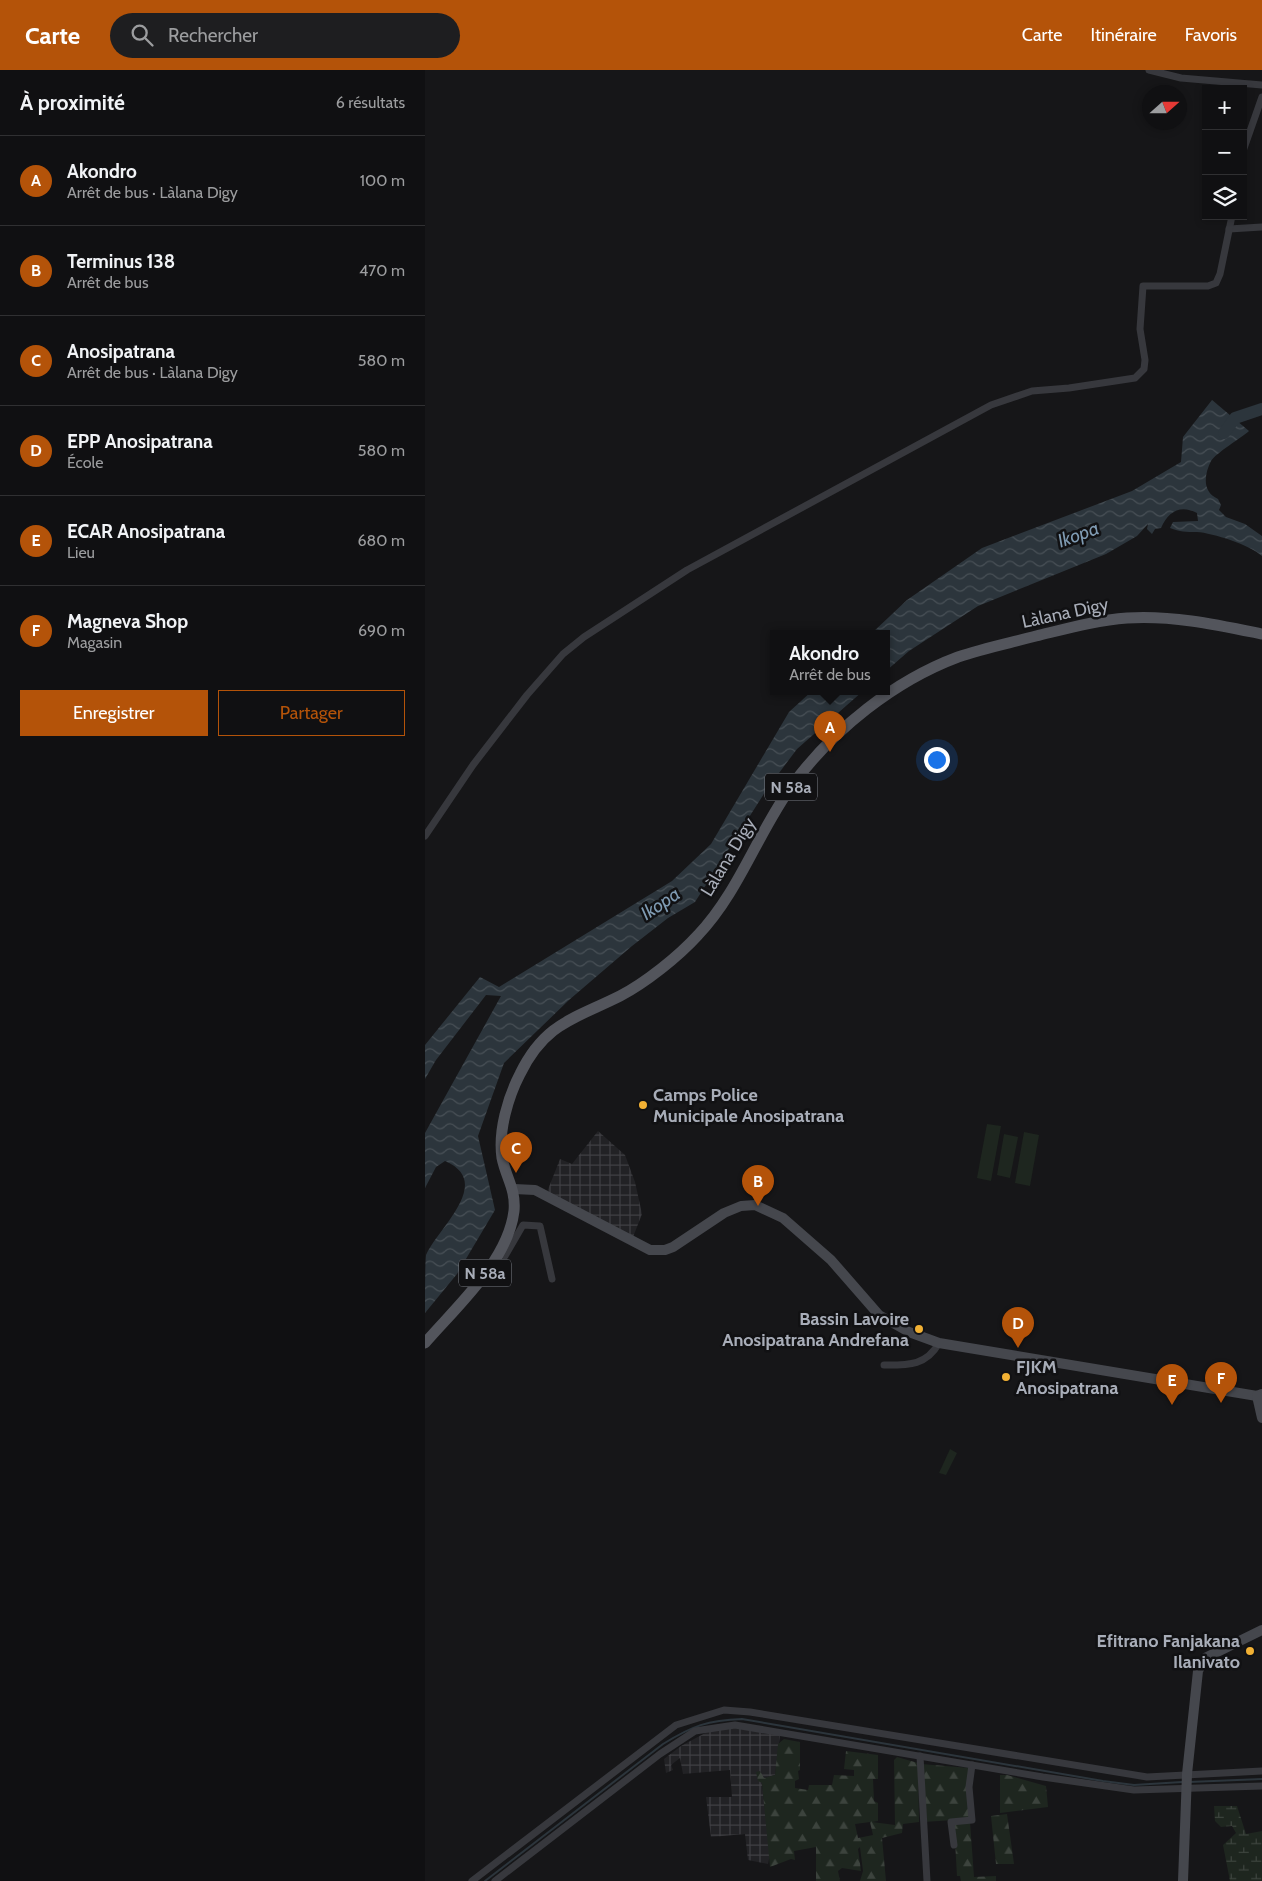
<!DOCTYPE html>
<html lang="fr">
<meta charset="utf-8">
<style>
:root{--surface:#101012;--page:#1e1e20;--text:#f1f3f6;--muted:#9c9d9f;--line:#303032;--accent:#b45309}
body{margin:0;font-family:Cabin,sans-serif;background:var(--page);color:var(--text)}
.controls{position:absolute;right:15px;top:15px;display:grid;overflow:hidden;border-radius:0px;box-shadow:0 2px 8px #0003}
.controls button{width:45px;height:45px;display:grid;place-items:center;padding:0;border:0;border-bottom:1px solid var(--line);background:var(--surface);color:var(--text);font:25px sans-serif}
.compass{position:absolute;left:717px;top:15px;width:45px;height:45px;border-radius:50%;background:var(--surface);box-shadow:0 2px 8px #0003;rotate:69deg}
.you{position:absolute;left:511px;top:689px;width:18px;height:18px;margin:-12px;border:4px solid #fff;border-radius:50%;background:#1a73e8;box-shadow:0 0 0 8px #1a73e833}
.badge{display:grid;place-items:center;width:32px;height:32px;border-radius:50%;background:var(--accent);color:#fff;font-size:16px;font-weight:700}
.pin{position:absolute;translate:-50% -41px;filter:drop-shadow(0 1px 2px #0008)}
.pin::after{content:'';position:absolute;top:26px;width:18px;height:15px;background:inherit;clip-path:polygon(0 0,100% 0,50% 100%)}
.popup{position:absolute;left:345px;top:560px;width:120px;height:65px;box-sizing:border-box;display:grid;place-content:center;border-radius:0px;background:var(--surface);filter:drop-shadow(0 1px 4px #0005);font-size:16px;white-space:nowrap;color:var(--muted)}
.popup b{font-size:19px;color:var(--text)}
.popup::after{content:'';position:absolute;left:50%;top:100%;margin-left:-10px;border:10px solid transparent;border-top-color:var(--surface)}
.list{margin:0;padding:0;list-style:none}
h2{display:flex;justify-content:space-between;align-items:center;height:65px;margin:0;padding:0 20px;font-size:21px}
h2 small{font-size:16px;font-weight:400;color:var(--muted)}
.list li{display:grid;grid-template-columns:32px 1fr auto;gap:15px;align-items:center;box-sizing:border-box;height:90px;padding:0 20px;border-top:1px solid var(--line)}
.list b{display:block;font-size:19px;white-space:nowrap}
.list p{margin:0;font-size:16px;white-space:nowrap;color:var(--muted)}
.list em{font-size:16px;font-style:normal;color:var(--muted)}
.actions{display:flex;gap:10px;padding:15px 20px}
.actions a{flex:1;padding:11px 0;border:1px solid var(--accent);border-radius:0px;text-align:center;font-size:18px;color:var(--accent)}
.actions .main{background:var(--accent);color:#fff}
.icon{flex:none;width:28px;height:28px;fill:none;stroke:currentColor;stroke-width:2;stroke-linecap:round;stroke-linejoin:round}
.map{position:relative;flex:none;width:837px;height:1811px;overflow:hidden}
header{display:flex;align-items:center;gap:30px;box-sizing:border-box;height:70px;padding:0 25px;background:var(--accent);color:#fff}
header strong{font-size:24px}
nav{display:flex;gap:28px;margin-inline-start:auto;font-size:18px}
.search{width:350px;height:45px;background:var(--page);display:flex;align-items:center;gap:12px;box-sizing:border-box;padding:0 18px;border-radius:28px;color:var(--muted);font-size:19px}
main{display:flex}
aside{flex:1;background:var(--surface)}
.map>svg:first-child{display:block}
.industrial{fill:url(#industrial-grid)}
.green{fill:#1e261f}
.forest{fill:url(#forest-firs);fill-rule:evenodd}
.wetland{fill:url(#wetland-marsh)}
.water{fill:url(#water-waves)}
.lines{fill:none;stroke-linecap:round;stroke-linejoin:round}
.stream{stroke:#2c353c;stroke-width:2}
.river{stroke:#2c353c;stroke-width:12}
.street{stroke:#37383d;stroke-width:7}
.secondary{stroke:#45474d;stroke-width:10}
.primary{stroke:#53555c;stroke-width:11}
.poi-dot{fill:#f2b134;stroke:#111113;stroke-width:2}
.labels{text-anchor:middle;stroke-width:5;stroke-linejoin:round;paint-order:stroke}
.shield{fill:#111113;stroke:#7b7e86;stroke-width:1}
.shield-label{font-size:16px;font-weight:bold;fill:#a8adb8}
.street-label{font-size:18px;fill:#a8adb8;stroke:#111113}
.poi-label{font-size:18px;font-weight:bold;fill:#a8adb8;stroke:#111113;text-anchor:start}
.water-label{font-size:19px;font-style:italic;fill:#7f9bb3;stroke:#111113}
</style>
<header>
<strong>Carte</strong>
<div class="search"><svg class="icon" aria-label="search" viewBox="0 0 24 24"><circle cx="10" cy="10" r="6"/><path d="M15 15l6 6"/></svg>Rechercher</div>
<nav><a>Carte</a><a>Itinéraire</a><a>Favoris</a></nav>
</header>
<main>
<aside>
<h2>À proximité<small>6 résultats</small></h2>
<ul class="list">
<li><span class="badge">A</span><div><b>Akondro</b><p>Arrêt de bus · Làlana Digy</p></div><em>100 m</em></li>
<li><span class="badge">B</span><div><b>Terminus 138</b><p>Arrêt de bus</p></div><em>470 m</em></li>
<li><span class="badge">C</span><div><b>Anosipatrana</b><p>Arrêt de bus · Làlana Digy</p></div><em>580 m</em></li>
<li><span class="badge">D</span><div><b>EPP Anosipatrana</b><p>École</p></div><em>580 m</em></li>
<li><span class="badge">E</span><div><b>ECAR Anosipatrana</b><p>Lieu</p></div><em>680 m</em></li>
<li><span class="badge">F</span><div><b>Magneva Shop</b><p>Magasin</p></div><em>690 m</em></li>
</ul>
<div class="actions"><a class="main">Enregistrer</a><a>Partager</a></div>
</aside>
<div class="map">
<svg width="837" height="1811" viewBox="0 0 837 1811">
<defs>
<pattern id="industrial-grid" width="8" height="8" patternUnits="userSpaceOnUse" patternTransform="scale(1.25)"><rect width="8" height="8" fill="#222225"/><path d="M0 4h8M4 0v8" fill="none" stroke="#3f3f43"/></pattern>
<pattern id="forest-firs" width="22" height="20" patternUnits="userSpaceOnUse" patternTransform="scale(1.25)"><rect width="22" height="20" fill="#1e261f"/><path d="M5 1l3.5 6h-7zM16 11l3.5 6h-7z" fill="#3c433d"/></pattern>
<pattern id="wetland-marsh" width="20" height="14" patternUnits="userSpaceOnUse" patternTransform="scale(1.25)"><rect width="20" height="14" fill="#1e261f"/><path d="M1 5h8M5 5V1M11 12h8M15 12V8" fill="none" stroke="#3c433d"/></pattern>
<pattern id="water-waves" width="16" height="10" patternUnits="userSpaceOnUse" patternTransform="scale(1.25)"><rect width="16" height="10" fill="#2c353c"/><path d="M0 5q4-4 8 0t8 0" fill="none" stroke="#485056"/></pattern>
</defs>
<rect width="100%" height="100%" fill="#161618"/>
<g class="industrial">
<path d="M 173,1061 L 200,1085 L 210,1112 L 217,1144 L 208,1167 L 122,1122 L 135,1089 L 147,1094 Z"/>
<path d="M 309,1657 L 355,1665 L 350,1705 L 339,1708 L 337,1713 L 345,1784 L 343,1794 L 323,1790 L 320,1764 L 286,1767 L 281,1727 L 307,1727 L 305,1700 L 258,1704 L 255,1688 L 246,1695 L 248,1700 L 241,1703 L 239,1689 L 256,1676 L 284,1661 Z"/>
</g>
<g class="green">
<path d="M 562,1054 L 576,1056 L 566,1111 L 552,1108 Z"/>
<path d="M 599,1062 L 614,1065 L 605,1116 L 590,1113 Z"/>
<path d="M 579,1064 L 593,1067 L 585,1108 L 572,1105 Z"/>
<path d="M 525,1379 L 532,1383 L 521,1405 L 514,1403 Z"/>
</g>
<g class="forest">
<path d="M 359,1669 L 375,1672 L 375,1700 L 373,1701 L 374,1709 L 370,1711 L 370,1718 L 383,1720 L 384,1715 L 407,1715 L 409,1705 L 429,1706 L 429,1700 L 419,1699 L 421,1681 L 453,1685 L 453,1709 L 448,1709 L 449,1731 L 453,1733 L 453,1751 L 447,1752 L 470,1755 L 469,1690 L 472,1687 L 493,1693 L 494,1752 L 478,1754 L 477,1763 L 457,1768 L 461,1811 L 435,1811 L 438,1801 L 435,1777 L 433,1779 L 436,1801 L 417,1798 L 413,1801 L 415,1811 L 391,1811 L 391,1777 L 369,1781 L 370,1790 L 366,1789 L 345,1797 L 337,1713 L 333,1711 L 331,1702 L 335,1701 L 339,1708 L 350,1705 L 353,1674 ZM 445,1752 L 448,1765 L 433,1768 L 430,1754 Z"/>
<path d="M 496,1694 L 545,1698 L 546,1749 L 498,1752 Z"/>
<path d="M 575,1705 L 582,1705 L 621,1716 L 623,1737 L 575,1743 Z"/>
<path d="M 582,1744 L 589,1794 L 571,1794 L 566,1746 Z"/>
<path d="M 545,1752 L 549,1807 L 571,1806 L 571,1811 L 536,1811 L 535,1806 L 532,1806 L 529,1753 Z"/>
</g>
<path class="wetland" d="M 789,1736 L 812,1736 L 821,1764 L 837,1761 L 837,1811 L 805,1811 L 798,1775 L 811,1763 L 807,1756 L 796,1757 L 790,1751 Z"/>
<g class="water">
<path d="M 787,330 L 824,361 C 816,368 791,383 786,391 C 779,405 777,422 793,429 L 796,435 L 794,440 L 801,447 L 820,454 L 837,466 L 837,486 C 825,475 788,463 772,462 C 761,462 755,462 745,458 L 748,452 L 773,451 L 772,443 C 755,434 743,442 736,458 L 730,459 L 727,464 L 722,459 L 723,454 L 712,466 L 681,484 L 553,536 L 484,581 L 461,601 L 461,563 L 447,563 L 482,530 L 557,478 L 707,421 L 756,392 L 758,367 Z"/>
<path d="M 387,621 L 438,621 L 372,679 L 342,719 L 270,832 L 243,848 L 207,876 L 144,930 L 79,993 L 53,1066 L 70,1140 L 32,1204 L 0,1243 C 0,1231 0,1194 1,1185 C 14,1157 69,1112 20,1091 L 11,1097 L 0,1118 L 0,1063 L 76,926 L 61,925 L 11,990 L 0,1009 L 0,975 L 55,907 L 74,917 L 247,811 L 286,774 L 364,642 Z"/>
</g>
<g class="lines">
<g class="stream">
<path d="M 764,1712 L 837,1709"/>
<path d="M 60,1811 L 238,1674 C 267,1656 283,1650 317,1649 L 678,1711 L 709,1715 L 757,1712"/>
</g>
<path class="river" d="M 799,363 L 810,348 L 837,339"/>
<g class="street">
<path d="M 724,0 L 756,8 L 837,15"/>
<path d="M 818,81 L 837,27"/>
<path d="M 804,159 L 837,157"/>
<path d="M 0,766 L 48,695 L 102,625 L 138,584 L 159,567 L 262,500 L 566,335 L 607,321 L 644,318 L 710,308 L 719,299 L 720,290 L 715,259 L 718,216 L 783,216 L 791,213 L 795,204 L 807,146"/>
<path d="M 74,1183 L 80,1186 L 98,1155 L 115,1156 L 127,1209"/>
<path d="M 459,1295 C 483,1295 501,1296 514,1273"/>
<path d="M 495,1686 L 502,1811"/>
<path d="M 529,1775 L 526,1752 L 547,1750 L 544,1717 L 547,1695"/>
<path d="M 47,1811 L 251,1655 L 299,1640 L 325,1642 L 722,1707 L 837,1701"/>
<path d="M 70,1811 L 235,1684 L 270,1661 L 310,1655 L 618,1707 L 709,1720 L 837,1716"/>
</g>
<g class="secondary">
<path d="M 89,1119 L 110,1120 L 225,1180 L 240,1180 L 248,1177 L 299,1143 L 316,1136 L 330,1135 L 358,1148 L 406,1190 L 454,1245 L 484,1262 L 514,1273 L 832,1326 L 837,1324"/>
<path d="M 832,1326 L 837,1348"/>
<path d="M 758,1811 L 762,1704 L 773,1601 L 780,1588 L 837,1560"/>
</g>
<path class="primary" d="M 0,1273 C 32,1236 83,1191 89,1141 C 91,1119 81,1108 77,1088 C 73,1061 83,1027 95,1004 C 120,953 149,949 195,926 C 220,913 253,887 273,865 C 314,822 333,762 368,714 C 409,659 469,611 533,587 C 559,578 585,573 611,566 C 640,559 672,550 702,548 C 748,545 793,555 837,564"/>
</g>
<g class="poi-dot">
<circle cx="218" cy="1035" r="5"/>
<circle cx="494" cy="1259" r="5"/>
<circle cx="581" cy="1307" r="5"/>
<circle cx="825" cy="1581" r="5"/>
</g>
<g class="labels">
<g class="shield">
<rect x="340" y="703.5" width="52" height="27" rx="4"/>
<rect x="34" y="1189.5" width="52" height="27" rx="4"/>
</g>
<g class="shield-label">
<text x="366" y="723">N 58a</text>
<text x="60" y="1209">N 58a</text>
</g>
<g class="street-label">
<text transform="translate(640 543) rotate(-12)" y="6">Làlana Digy</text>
<text transform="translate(303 787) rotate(-59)" y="6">Làlana Digy</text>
</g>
<g class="poi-label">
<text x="228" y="1031">Camps Police<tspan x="228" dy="21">Municipale Anosipatrana</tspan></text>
<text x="484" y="1255" text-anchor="end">Bassin Lavoire<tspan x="484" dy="21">Anosipatrana Andrefana</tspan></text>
<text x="591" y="1303">FJKM<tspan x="591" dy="21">Anosipatrana</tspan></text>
<text x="815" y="1577" text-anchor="end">Efitrano Fanjakana<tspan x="815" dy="21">Ilanivato</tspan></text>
</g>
<g class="water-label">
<text transform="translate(653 464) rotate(-20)" y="7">Ikopa</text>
<text transform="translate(235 833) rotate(-34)" y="7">Ikopa</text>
</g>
</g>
</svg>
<div class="controls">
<button>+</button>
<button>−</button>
<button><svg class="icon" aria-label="layers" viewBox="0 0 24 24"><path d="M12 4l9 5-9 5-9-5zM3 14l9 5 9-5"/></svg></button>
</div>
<svg class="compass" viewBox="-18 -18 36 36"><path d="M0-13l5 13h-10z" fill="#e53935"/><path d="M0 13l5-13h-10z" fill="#9c9d9f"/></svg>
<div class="you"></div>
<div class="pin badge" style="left:405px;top:682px">A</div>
<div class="popup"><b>Akondro</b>Arrêt de bus</div>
<div class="pin badge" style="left:333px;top:1136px">B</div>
<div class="pin badge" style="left:91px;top:1103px">C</div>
<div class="pin badge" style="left:593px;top:1278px">D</div>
<div class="pin badge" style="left:747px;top:1335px">E</div>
<div class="pin badge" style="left:796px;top:1333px">F</div>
</div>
</main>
